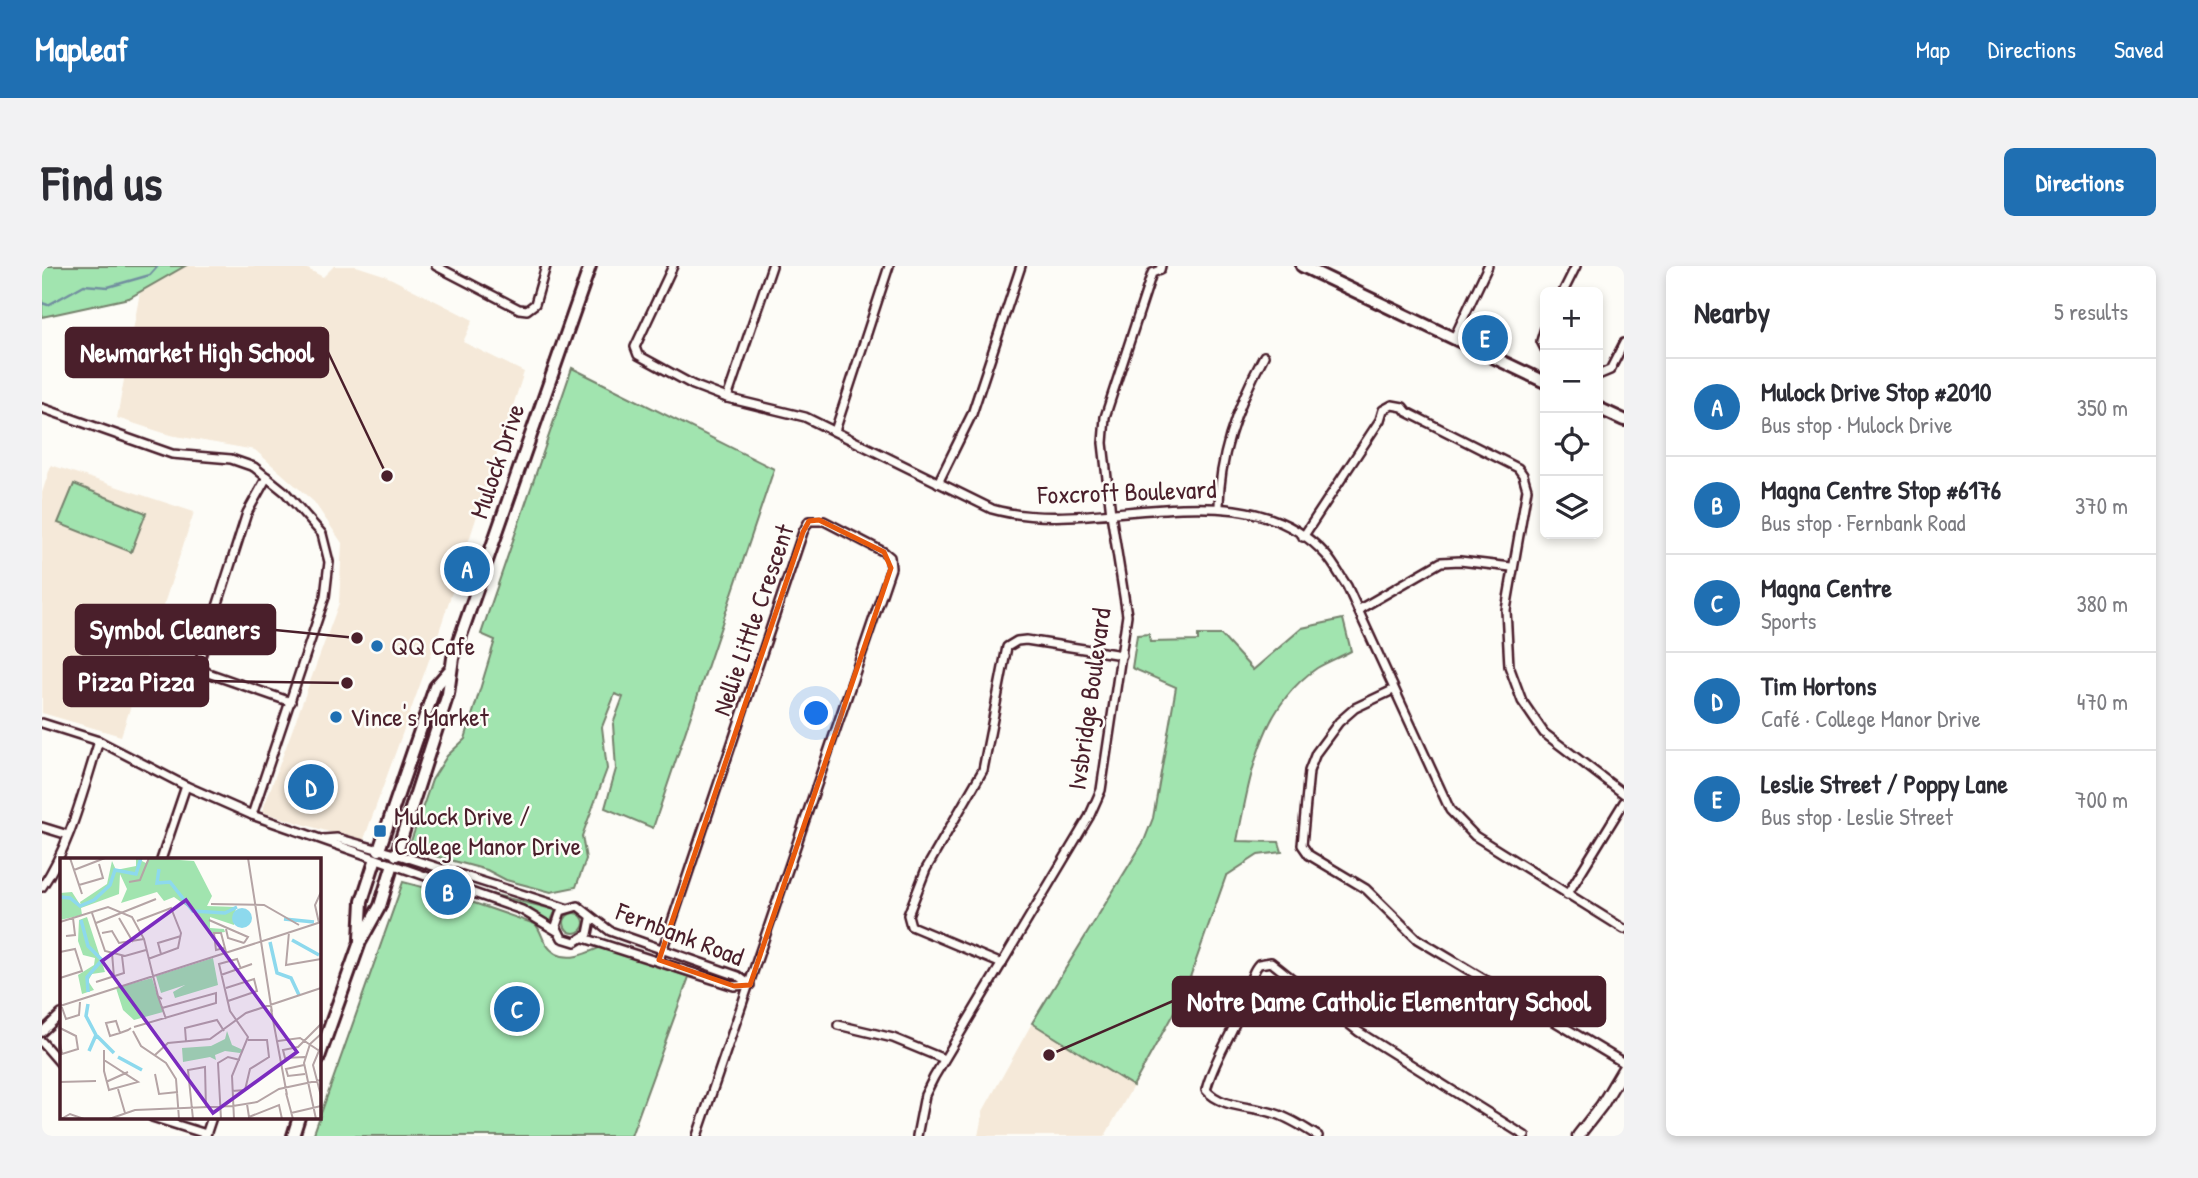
<!DOCTYPE html>
<meta charset="utf-8">
<style>
:root{--surface:#fff;--page:#f2f2f3;--text:#2b2b33;--muted:#7c7c81;--line:#e1e1e2;--accent:#1f6fb2}
body{margin:0;font-family:"Patrick Hand",sans-serif;background:var(--page);color:var(--text)}
.controls{position:absolute;right:21px;top:21px;display:grid;overflow:hidden;border-radius:10px;box-shadow:0 4px 10px #0003}
.controls button{width:63px;height:63px;display:grid;place-items:center;padding:0;border:0;border-bottom:2px solid var(--line);background:var(--surface);color:var(--text);font:35px sans-serif}
.you{position:absolute;left:775px;top:448px;width:24px;height:24px;margin:-18px;border:5px solid #fff;border-radius:50%;background:#1a73e8;box-shadow:0 0 0 10px #1a73e833}
.badge{display:grid;place-items:center;width:46px;height:46px;border-radius:50%;background:var(--accent);color:#fff;font-size:23px;font-weight:700}
.pin{position:absolute;translate:-50% -50%;border:4px solid #fff;box-shadow:0 2px 7px #0006}
.list{margin:0;padding:0;list-style:none}
h2{display:flex;justify-content:space-between;align-items:center;height:91px;margin:0;padding:0 28px;font-size:30px}
h2 small{font-size:23px;font-weight:400;color:var(--muted)}
.list li{display:grid;grid-template-columns:46px 1fr auto;gap:21px;align-items:center;box-sizing:border-box;height:98px;padding:0 28px;border-top:2px solid var(--line)}
.list b{display:block;font-size:26px;white-space:nowrap}
.list p{margin:0;font-size:23px;white-space:nowrap;color:var(--muted)}
.list em{font-size:23px;font-style:normal;color:var(--muted)}
.icon{flex:none;width:38px;height:38px;fill:none;stroke:currentColor;stroke-width:2;stroke-linecap:round;stroke-linejoin:round}
.map{position:relative;flex:none;width:1582px;height:870px;overflow:hidden;border-radius:10px}
header{display:flex;align-items:center;gap:42px;box-sizing:border-box;height:98px;padding:0 35px;background:var(--accent);color:#fff}
header strong{font-size:33px}
nav{display:flex;gap:38px;margin-inline-start:auto;font-size:24px}
.intro{display:flex;align-items:center;justify-content:space-between;box-sizing:border-box;height:168px;padding:0 42px}
h1{margin:0;font-size:49px}
.button{padding:18px 32px;border-radius:10px;background:var(--accent);color:#fff;font-size:24px;font-weight:700}
main{display:flex;gap:42px;padding:0 42px}
aside{flex:1;background:var(--surface);border-radius:10px;box-shadow:0 4px 10px #0003}
.map>svg:first-child{display:block}
.built{fill:#f5e9d9}
.green{fill:#a1e4af;stroke:#76826d;stroke-width:2}
.lines{fill:none;stroke-linecap:round;stroke-linejoin:round}
.stream{stroke:#728f9f;stroke-width:2.5}
.street-casing{stroke:#4a1f2b;stroke-width:12}
.secondary-casing{stroke:#4a1f2b;stroke-width:15}
.primary-casing{stroke:#4a1f2b;stroke-width:16}
.street{stroke:#fdfcf7;stroke-width:7}
.secondary{stroke:#fdfcf7;stroke-width:10}
.primary{stroke:#fdfcf7;stroke-width:10}
.marked{fill:none;stroke:#e8590c;stroke-width:5;stroke-linejoin:round}
.poi-dot{fill:#1f6fb2;stroke:#fdfcf7;stroke-width:2.5}
.labels{text-anchor:middle;stroke-width:5;stroke-linejoin:round;paint-order:stroke}
.street-label{font-size:26px;fill:#4a1f2b;stroke:#fdfcf7}
.poi-label{font-size:26px;fill:#4a1f2b;stroke:#fdfcf7;text-anchor:start}
.inset-river{fill:none;stroke:#8dd9ed;stroke-width:3.5}
.inset-road{fill:none;stroke:#b5a4a5;stroke-width:2}
.view{fill:#7b2cbf;fill-opacity:0.15;stroke:#7b2cbf;stroke-width:3.5}
.inset-edge{fill:none;stroke:#4a1f2b;stroke-width:3.5}
.leader{fill:none;stroke:#4a1f2b;stroke-width:2.5}
.callout-dot{fill:#4a1f2b;stroke:#fdfcf7;stroke-width:2.5}
.callout{fill:#4a1f2b;stroke:#4a1f2b;stroke-width:2.5}
.callout-label{font-size:28px;text-anchor:middle;font-weight:bold;fill:#fff}
</style>
<header>
<strong>Mapleaf</strong>
<nav><a>Map</a><a>Directions</a><a>Saved</a></nav>
</header>
<div class="intro"><h1>Find us</h1><a class="button">Directions</a></div>
<main>
<div class="map">
<svg width="1582" height="870" viewBox="0 0 1582 870">
<rect width="100%" height="100%" fill="#fdfcf7"/>
<filter id="ink" filterUnits="userSpaceOnUse"><feTurbulence type="fractalNoise" baseFrequency=".0143" numOctaves="2"/><feDisplacementMap in="SourceGraphic" scale="14" xChannelSelector="R" yChannelSelector="G"/><feConvolveMatrix kernelMatrix="1 2 1 2 8 2 1 2 1" color-interpolation-filters="sRGB"/></filter>
<g filter="url(#ink)">
<g class="built">
<path d="M 143,0 L 260,0 L 281,11 L 292,0 L 314,0 L 342,9 L 431,54 L 421,76 L 482,106 L 395,372 L 321,576 L 220,546 L 297,337 L 300,277 L 272,236 L 213,184 L 128,169 L 75,152 L 98,26 Z"/>
<path d="M 9,199 L 152,246 L 79,470 L 0,447 L 0,227 Z"/>
<path d="M 990,757 L 1091,820 L 1063,870 L 936,870 L 941,845 Z"/>
</g>
<g class="green">
<path d="M 0,0 L 143,0 L 87,32 L 0,51 Z"/>
<path d="M 530,102 L 732,203 L 611,562 L 563,542 L 574,503 L 571,458 L 581,431 L 573,428 L 560,461 L 565,503 L 540,570 L 544,593 L 534,621 L 509,626 L 464,614 L 445,604 L 386,588 L 368,578 L 390,514 L 405,490 L 423,473 L 453,374 L 439,368 Z"/>
<path d="M 32,218 L 104,247 L 89,286 L 16,257 Z"/>
<path d="M 1301,353 L 1309,385 C 1298,391 1285,396 1275,402 C 1217,441 1208,513 1195,575 L 1237,576 L 1240,586 L 1216,589 L 1184,610 L 1142,728 L 1091,820 L 990,757 L 1102,575 L 1111,552 L 1134,421 L 1090,402 L 1095,369 L 1107,368 L 1108,376 L 1156,375 L 1156,369 L 1179,369 L 1211,404 L 1260,362 Z"/>
<path d="M 361,616 L 403,627 L 493,658 C 499,664 499,671 504,678 C 519,700 542,689 561,680 L 647,711 L 589,870 L 271,870 Z"/>
<path d="M 437,625 L 514,644 L 508,657 L 490,645 Z"/>
<circle cx="532" cy="657" r="10"/>
</g>
<g class="lines">
<path class="stream" d="M 0,37 L 6,39 L 42,19 L 66,21 L 108,9 L 116,0"/>
<defs>
<g id="street">
<path d="M 394,0 L 477,43 L 485,44 L 493,38 L 504,0"/>
<path d="M 631,0 L 593,81 L 596,89 L 651,119 L 685,132 L 763,151 L 950,243 C 1054,273 1201,197 1284,289 C 1292,298 1298,310 1305,320 L 1408,544 L 1433,570 L 1582,663"/>
<path d="M 1521,26 L 1534,0"/>
<path d="M 1503,62 L 1499,75 L 1503,83"/>
<path d="M 1412,72 L 1446,0"/>
<path d="M 1556,109 L 1568,104 L 1582,77"/>
<path d="M 685,132 L 730,0"/>
<path d="M 0,142 L 130,188 L 189,193 L 212,201 L 243,226 L 280,268 L 287,296 L 283,331 L 210,549"/>
<path d="M 793,165 L 847,0"/>
<path d="M 225,211 L 205,247 L 156,400 L 166,407 L 249,436"/>
<path d="M 896,217 L 930,148 L 979,0"/>
<path d="M 1177,240 C 1177,187 1197,136 1222,90"/>
<path d="M 1261,271 L 1338,154 L 1341,144 L 1350,139 L 1361,141 L 1365,146 L 1476,202 L 1481,209 L 1485,223 L 1464,344 L 1467,400 L 1480,435 L 1502,467 L 1582,528"/>
<path d="M 1316,344 L 1399,296 L 1418,295 L 1469,301"/>
<path d="M 1351,424 L 1313,442 L 1297,456 L 1274,487 L 1267,505 L 1260,579 L 1267,589 L 1324,623 L 1375,673 L 1582,797"/>
<path d="M 0,457 L 57,475 L 144,520 L 210,549 L 480,644 L 515,665"/>
<path d="M 0,561 L 26,569"/>
<path d="M 281,573 L 295,572 L 363,591 L 523,642"/>
<path d="M 119,594 L 144,520"/>
<path d="M 0,621 C 29,578 41,524 57,475"/>
<path d="M 1525,629 L 1582,536"/>
<path d="M 549,653 L 546,668 L 533,676 L 520,672 L 514,660 L 519,645 L 536,640 L 568,665 L 696,710 L 708,719"/>
<path d="M 542,672 L 692,720 L 707,719"/>
<path d="M 617,694 L 761,266 L 767,255 L 782,255 L 842,286 L 848,291 L 849,302 L 655,870"/>
<path d="M 960,698 L 869,660 L 866,649 L 884,603 L 941,504 L 965,381 L 975,375 L 984,374 L 1080,389"/>
<path d="M 796,759 L 851,772 L 902,793"/>
<path d="M 0,766 L 19,748"/>
<path d="M 0,776 L 19,798"/>
<path d="M 110,851 L 164,868"/>
<path d="M 164,869 L 170,851"/>
<path d="M 875,870 L 883,829 L 892,811 L 1047,551 L 1059,524 L 1085,349 L 1069,248 L 1061,177 L 1063,151 L 1110,7 L 1118,4 L 1119,0"/>
<path d="M 1276,870 C 1262,862 1247,851 1231,847 C 1210,840 1179,842 1164,824 C 1172,792 1193,765 1203,733 C 1207,722 1209,706 1217,698 L 1229,696 L 1317,766 L 1483,870"/>
</g>
<path id="secondary" d="M 1536,870 L 1560,839 L 1582,802"/>
<g id="primary">
<path d="M 1260,0 L 1503,116"/>
<path d="M 1556,142 L 1582,154"/>
<path d="M 337,584 L 393,421 L 407,405"/>
<path d="M 354,589 L 406,428 L 411,392 L 548,0"/>
<path d="M 318,673 L 320,635 L 333,595"/>
<path d="M 276,794 L 318,676 L 338,640 L 350,601"/>
<path d="M 251,870 L 257,851"/>
</g>
</defs>
<use href="#street" class="street-casing"/>
<use href="#secondary" class="secondary-casing"/>
<use href="#primary" class="primary-casing"/>
<use href="#street" class="street"/>
<use href="#secondary" class="secondary"/>
<use href="#primary" class="primary"/>
</g>
</g>
<path class="marked" d="M 777,254 L 842,286 L 849,302 L 708,719 L 692,720 L 617,694 L 761,266 L 767,255 Z"/>
<g class="poi-dot">
<circle cx="335" cy="380" r="7"/>
<circle cx="294" cy="451" r="7"/>
<rect x="331" y="558" width="14" height="14" rx="3.5"/>
</g>
<g class="labels">
<g class="street-label">
<text transform="translate(455 195) rotate(-71)" y="9">Mulock Drive</text>
<text transform="translate(1085 226) rotate(-2)" y="9">Foxcroft Boulevard</text>
<text transform="translate(711 354) rotate(-71)" y="9">Nellie Little Crescent</text>
<text transform="translate(1047 433) rotate(-82)" y="9">Ivsbridge Boulevard</text>
<text transform="translate(638 668) rotate(21)" y="9">Fernbank Road</text>
</g>
<g class="poi-label">
<text x="349" y="389">QQ Cafe</text>
<text x="308" y="460">Vince's Market</text>
<text x="352" y="559">Mulock Drive /<tspan x="352" dy="30">College Manor Drive</tspan></text>
</g>
</g>
<g transform="translate(18 592)">
<rect width="261" height="261" fill="#fdfcf7"/>
<path d="M 76,0 L 86,5 L 91,0 L 134,3 L 152,38 L 147,48 L 176,49 L 174,67 L 150,59 L 150,70 L 164,71 L 165,74 L 149,76 L 138,56 L 114,39 L 104,43 L 97,34 L 61,45 L 67,31 L 60,16 L 59,36 L 21,50 L 22,57 L 0,62 L 0,35 L 12,34 L 21,48 L 20,44 L 47,26 L 52,3 L 56,12 L 76,8 ZM 27,59 L 45,114 L 32,116 L 28,123 L 34,132 L 22,136 L 18,117 L 34,107 L 35,100 L 23,97 L 18,83 L 19,62 ZM 153,100 L 158,127 L 115,140 L 113,134 L 125,127 L 101,135 L 96,118 ZM 92,120 L 103,154 L 74,162 L 63,152 L 56,130 ZM 167,173 L 172,187 L 183,192 L 180,195 L 165,193 L 155,197 L 156,202 L 150,199 L 123,204 L 122,190 L 151,188 L 165,181 Z" fill="#a1e4af"/>
<path d="M172 60a10 10 0 1 1 20 0a10 10 0 1 1-20 0Z" fill="#8dd9ed"/>
<path class="inset-river" d="M 99,11 L 97,25 L 110,24 L 133,53 L 165,55 L 177,49M 0,39 L 10,40 L 20,48 L 34,42 L 50,27 L 55,12 L 76,16 L 81,0M 224,61 L 254,64M 21,62 L 28,88 L 42,102 L 27,119 L 28,134M 232,82 L 259,97M 210,84 L 217,115 L 231,120 L 239,137M 28,146 L 26,158 L 36,177 L 29,193M 37,178 L 54,195M 58,199 L 82,212"/>
<path class="inset-road" d="M 10,0 L 22,36M 188,0 L 212,154M 14,12 L 45,0M 69,24 L 80,22 L 89,0M 19,27 L 43,20 L 39,6M 151,46 L 204,47 L 239,67M 32,55 L 45,93 L 65,98 L 86,92M 59,60 L 73,84M 149,62 L 188,79 L 184,85M 77,63 L 111,50 L 121,75 L 118,90 L 88,101M 0,64 L 48,49 L 72,59 L 84,81 L 98,138M 36,65 L 96,41M 259,65 L 255,47 L 261,34M 166,71 L 168,80 L 184,85M 229,74 L 226,107 L 261,101M 42,75 L 52,73 L 59,85 L 84,81M 6,78 L 15,77 L 13,60M 209,81 L 261,64M 164,90 L 156,92 L 154,75 L 161,75 L 166,94M 0,94 L 15,91 L 22,113 L 0,120M 52,95 L 54,119M 101,96 L 98,85 L 121,78M 161,117 L 192,106M 36,124 L 64,115 L 62,98M 166,130 L 194,121 L 197,133 L 168,143M 102,141 L 98,138 L 106,161M 0,144 L 6,161 L 19,157 L 20,144M 0,148 L 212,80M 211,151 L 227,237M 74,169 L 156,145 L 156,135 L 102,150M 0,170 L 16,178 L 18,191 L 2,196 L 0,185M 73,173 L 81,188 L 106,205 L 116,221 L 119,261M 60,175 L 56,163 L 46,165 L 50,178 L 60,175 L 68,172 L 71,170M 126,183 L 125,170 L 157,162 L 164,173M 218,183 L 240,180 L 261,194M 261,188 L 253,207 L 261,238M 44,192 L 44,213 L 49,232 L 78,224 L 44,202M 95,197 L 108,185 L 150,181 L 186,155 L 261,130M 245,199 L 225,200 L 223,192 L 238,189 L 261,166M 244,207 L 226,211 L 228,218 L 245,216M 95,216 L 99,236 L 118,234M 0,224 L 36,223M 46,224 L 68,214M 58,231 L 65,255M 172,233 L 185,232 L 190,211 L 209,199 L 207,182 L 188,182M 226,235 L 233,261M 187,246 L 189,259 L 219,247 L 222,261M 231,255 L 261,248M 1,261 L 10,256 L 24,261M 49,261 L 75,252 L 173,248 L 197,244 L 219,231 L 261,222M 133,261 L 128,212 L 145,209 L 146,251M 161,261 L 158,205 L 168,199 L 180,202M 174,261 L 172,218 L 188,179 L 170,153 L 159,106 L 177,101 L 181,111M 256,261 L 244,205 L 250,186 L 261,176"/>
<path class="view" d="M 126,42 L 237,194 L 153,255 L 42,103 Z"/>
<rect width="261" height="261" class="inset-edge"/>
</g>
<path class="leader" d="M345 210L286 86M315 372L233 364M305 417L166 415M1007 789L1131 735"/>
<g class="callout-dot">
<circle cx="345" cy="210" r="7"/>
<circle cx="315" cy="372" r="7"/>
<circle cx="305" cy="417" r="7"/>
<circle cx="1007" cy="789" r="7"/>
</g>
<g class="callout">
<rect x="24" y="62" width="262" height="49" rx="7"/>
<rect x="34" y="339" width="199" height="49" rx="7"/>
<rect x="22" y="391" width="144" height="49" rx="7"/>
<rect x="1131" y="711" width="432" height="49" rx="7"/>
</g>
<g class="callout-label">
<text x="155" y="96">Newmarket High School</text>
<text x="133" y="373">Symbol Cleaners</text>
<text x="94" y="425">Pizza Pizza</text>
<text x="1347" y="745">Notre Dame Catholic Elementary School</text>
</g>
</svg>
<div class="controls">
<button>+</button>
<button>−</button>
<button><svg class="icon" aria-label="locate" viewBox="0 0 24 24"><circle cx="12" cy="12" r="6"/><path d="M12 2v4M12 18v4M2 12h4M18 12h4"/></svg></button>
<button><svg class="icon" aria-label="layers" viewBox="0 0 24 24"><path d="M12 4l9 5-9 5-9-5zM3 14l9 5 9-5"/></svg></button>
</div>
<div class="you"></div>
<div class="pin badge" style="left:425px;top:303px">A</div>
<div class="pin badge" style="left:406px;top:626px">B</div>
<div class="pin badge" style="left:475px;top:743px">C</div>
<div class="pin badge" style="left:269px;top:521px">D</div>
<div class="pin badge" style="left:1443px;top:72px">E</div>
</div>
<aside>
<h2>Nearby<small>5 results</small></h2>
<ul class="list">
<li><span class="badge">A</span><div><b>Mulock Drive Stop #2010</b><p>Bus stop · Mulock Drive</p></div><em>350 m</em></li>
<li><span class="badge">B</span><div><b>Magna Centre Stop #6176</b><p>Bus stop · Fernbank Road</p></div><em>370 m</em></li>
<li><span class="badge">C</span><div><b>Magna Centre</b><p>Sports</p></div><em>380 m</em></li>
<li><span class="badge">D</span><div><b>Tim Hortons</b><p>Café · College Manor Drive</p></div><em>470 m</em></li>
<li><span class="badge">E</span><div><b>Leslie Street / Poppy Lane</b><p>Bus stop · Leslie Street</p></div><em>700 m</em></li>
</ul>
</aside>
</main>
